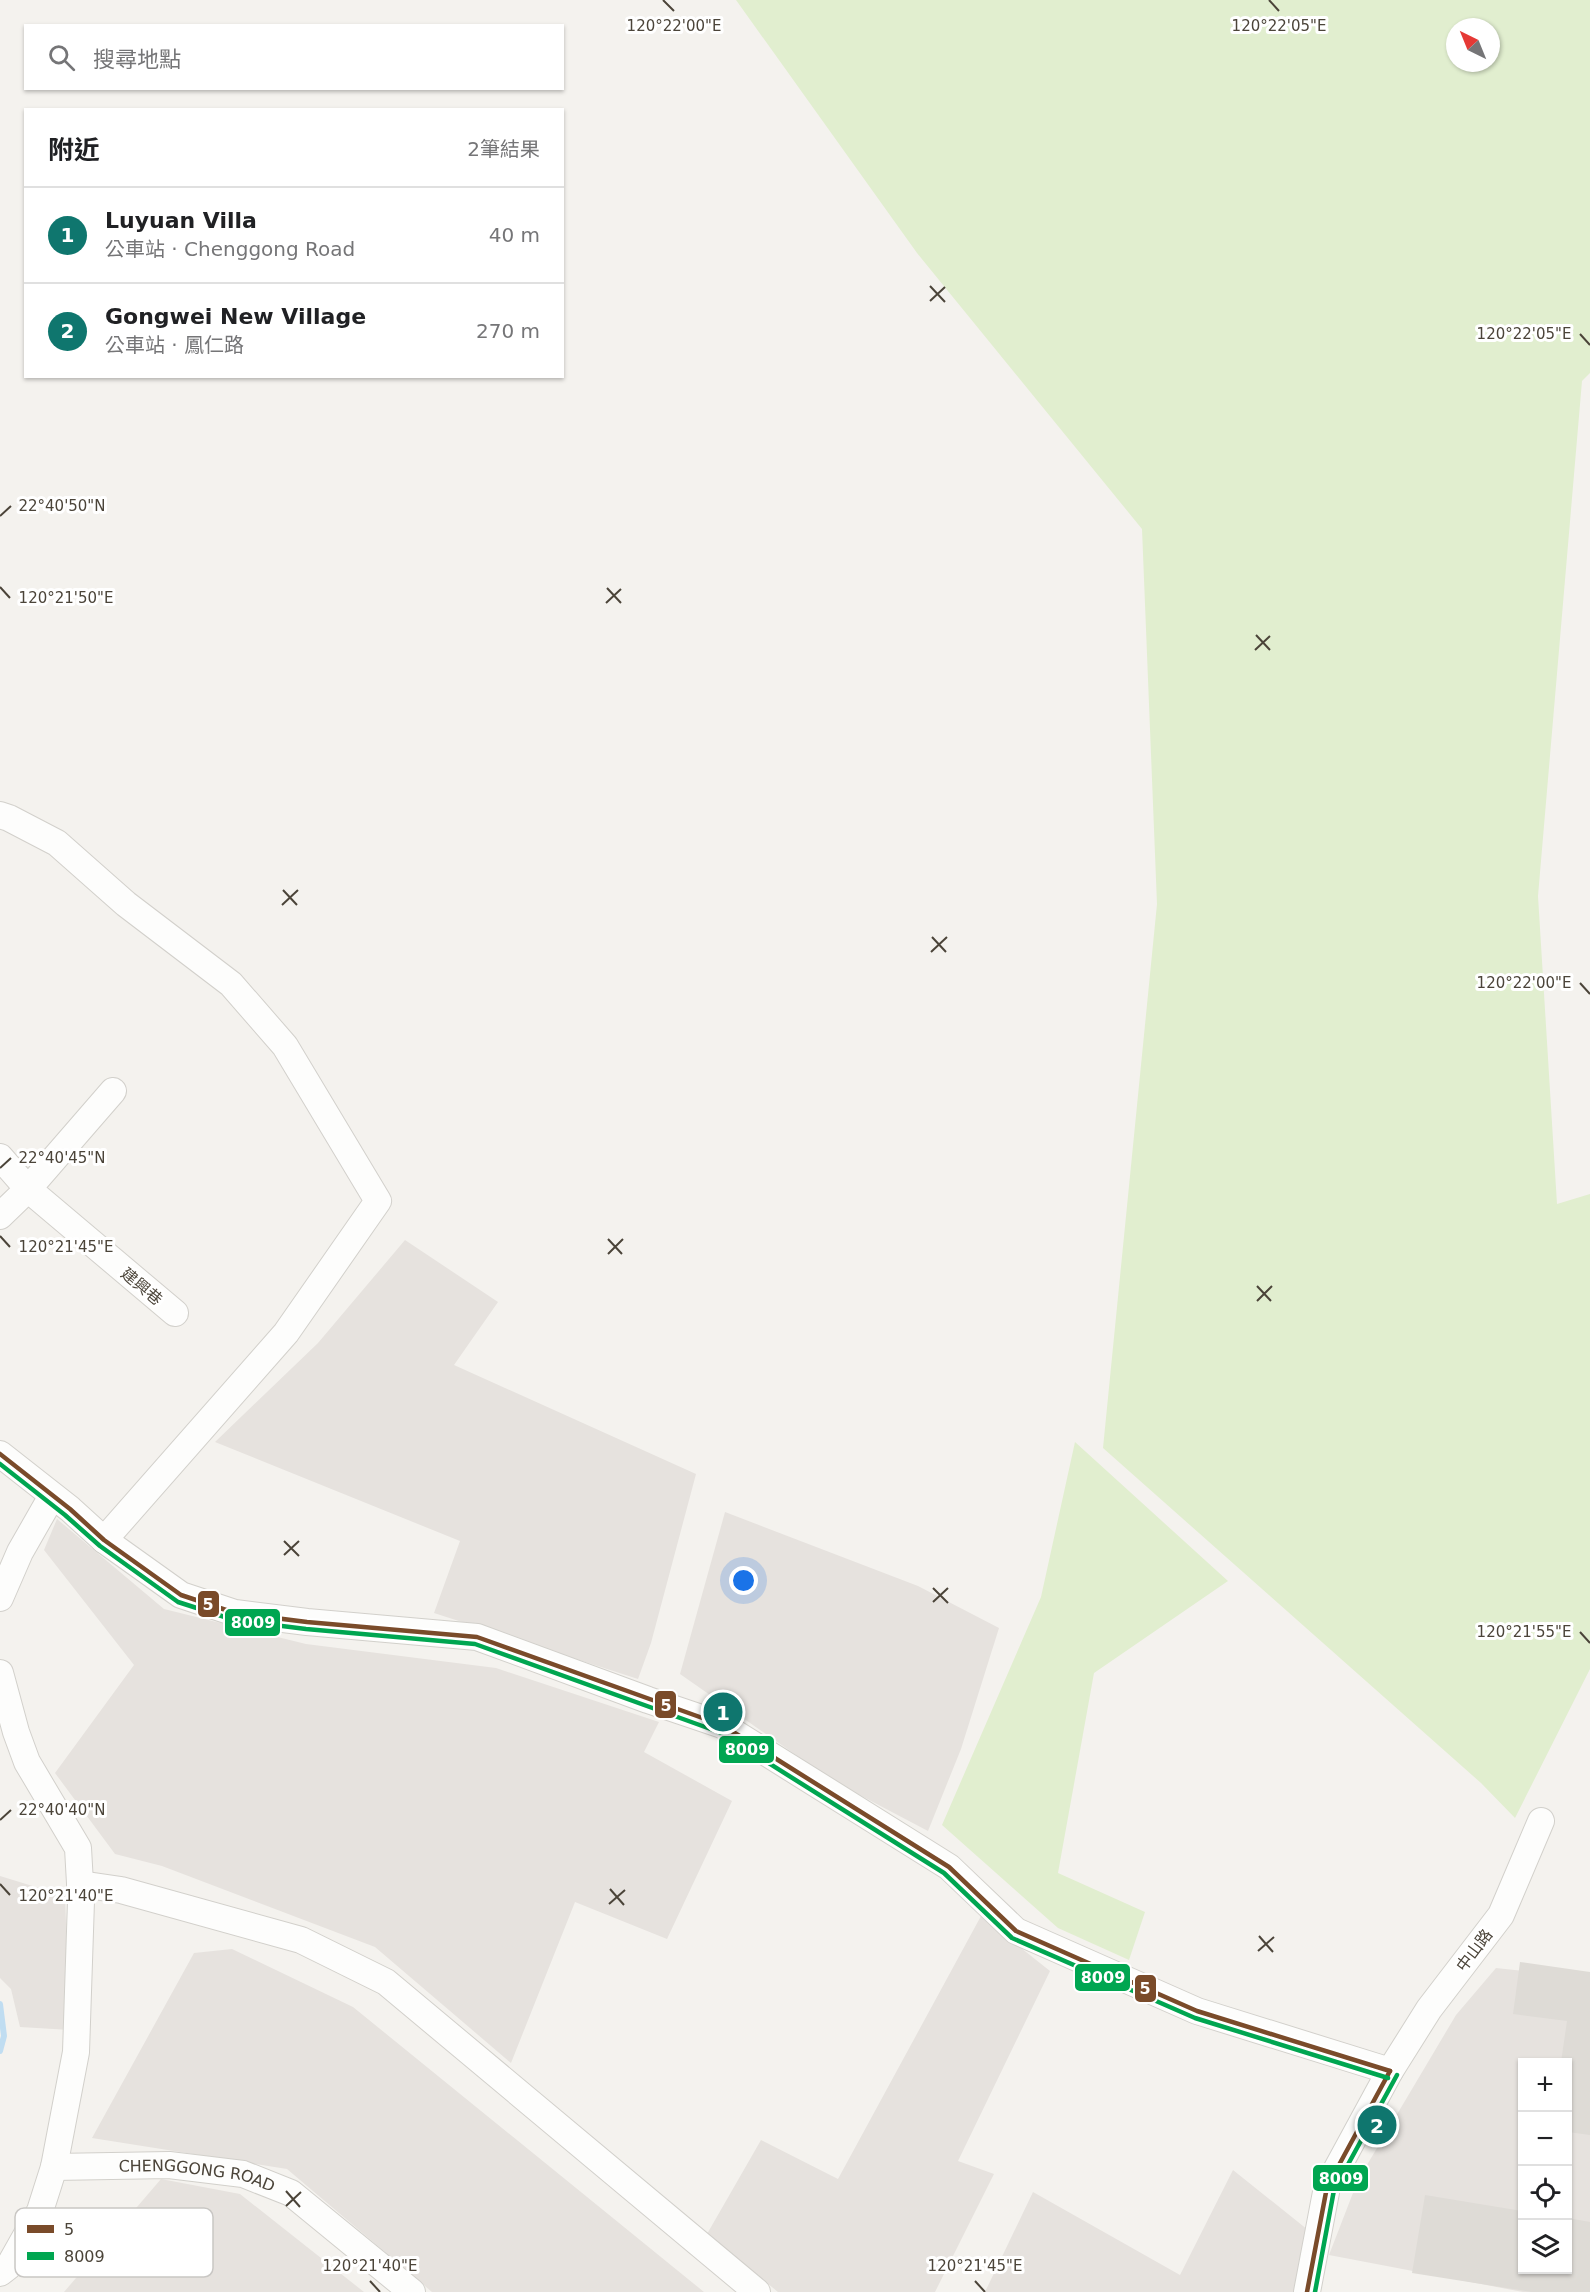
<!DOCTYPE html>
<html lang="zh-TW">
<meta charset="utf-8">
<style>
:root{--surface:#fff;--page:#f2f2f2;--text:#202124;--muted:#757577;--line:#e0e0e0;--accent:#0f766e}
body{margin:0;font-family:"DejaVu Sans","Noto Sans TC",sans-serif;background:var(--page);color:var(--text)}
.controls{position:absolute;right:18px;bottom:18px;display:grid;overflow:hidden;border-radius:0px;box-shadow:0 2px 4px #0004}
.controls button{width:54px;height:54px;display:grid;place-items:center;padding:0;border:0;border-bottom:2px solid var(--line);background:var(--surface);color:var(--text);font:30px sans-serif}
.compass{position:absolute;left:1446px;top:18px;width:54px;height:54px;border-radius:50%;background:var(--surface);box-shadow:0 2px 4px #0004;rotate:317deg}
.you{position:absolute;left:744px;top:1581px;width:21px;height:21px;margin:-15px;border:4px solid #fff;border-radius:50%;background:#1a73e8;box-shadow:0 0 0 9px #1a73e833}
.badge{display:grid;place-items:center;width:39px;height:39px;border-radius:50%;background:var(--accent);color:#fff;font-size:20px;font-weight:700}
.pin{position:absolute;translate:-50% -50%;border:3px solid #fff;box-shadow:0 2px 6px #0006}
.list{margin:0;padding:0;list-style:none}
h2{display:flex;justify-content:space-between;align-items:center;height:78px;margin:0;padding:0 24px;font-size:26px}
h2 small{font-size:20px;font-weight:400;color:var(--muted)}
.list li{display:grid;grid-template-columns:39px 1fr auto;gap:18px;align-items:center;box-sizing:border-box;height:96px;padding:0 24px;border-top:2px solid var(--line)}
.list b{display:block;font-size:22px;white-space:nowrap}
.list p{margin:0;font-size:20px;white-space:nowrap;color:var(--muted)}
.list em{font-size:20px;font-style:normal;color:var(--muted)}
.icon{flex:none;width:33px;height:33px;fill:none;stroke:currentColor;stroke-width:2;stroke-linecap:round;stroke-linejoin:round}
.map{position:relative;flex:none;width:1590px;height:2292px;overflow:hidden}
.search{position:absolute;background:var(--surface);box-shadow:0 2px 4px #0004;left:24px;top:24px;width:540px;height:66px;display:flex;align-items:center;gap:15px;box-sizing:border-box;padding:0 21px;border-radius:0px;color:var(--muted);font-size:22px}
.panel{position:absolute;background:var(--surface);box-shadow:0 2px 4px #0004;left:24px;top:108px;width:540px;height:270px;border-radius:0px}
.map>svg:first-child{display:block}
.industrial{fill:#e6e2de;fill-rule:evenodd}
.green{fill:#e1eecf;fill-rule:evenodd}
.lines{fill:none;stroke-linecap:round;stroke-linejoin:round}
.stream{stroke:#c0ddf1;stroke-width:6}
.building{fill:#dedbd6}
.minor-casing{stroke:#d2d0cb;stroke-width:28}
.minor{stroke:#fdfdfc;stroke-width:26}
.bus-1-casing{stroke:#fff;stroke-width:9}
.bus-2-casing{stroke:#fff;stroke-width:9}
.bus-1{stroke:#7a4b2a;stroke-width:4.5}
.bus-2{stroke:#00a651;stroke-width:4.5}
.ticks{fill:none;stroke:#4b4439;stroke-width:2}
.labels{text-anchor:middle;stroke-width:6;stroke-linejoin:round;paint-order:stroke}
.street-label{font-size:16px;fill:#4b4439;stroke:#fff}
.key{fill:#fff;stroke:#c9c7c4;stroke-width:1.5}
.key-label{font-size:16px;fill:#4b4439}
.ticks-label{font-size:15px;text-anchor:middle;fill:#4b4439;stroke:#fff;stroke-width:6;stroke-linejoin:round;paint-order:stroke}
.line-badge{stroke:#fff;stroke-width:2}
.badge-label{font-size:16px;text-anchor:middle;font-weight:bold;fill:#fff}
</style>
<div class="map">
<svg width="1590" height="2292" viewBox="0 0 1590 2292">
<rect width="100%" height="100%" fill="#f4f2ee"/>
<g class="industrial">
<path d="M 405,1240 L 498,1302 L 454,1365 L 696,1474 L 651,1643 L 638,1679 L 434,1613 L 460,1541 L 215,1442 L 318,1343 Z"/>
<path d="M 725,1512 L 918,1586 L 999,1628 L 961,1749 L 928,1831 L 833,1781 L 680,1674 Z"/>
<path d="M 57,1519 L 164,1609 L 306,1644 L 496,1668 L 659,1722 L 644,1752 L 732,1801 L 667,1939 L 575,1902 L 511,2063 L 375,1947 L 162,1866 L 115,1854 L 55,1773 L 134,1665 L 44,1550 Z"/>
<path d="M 0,1876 L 65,1896 L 70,2030 L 20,2027 L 11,1989 L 0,1978 Z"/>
<path d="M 981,1916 L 1050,1971 L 958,2161 L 994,2174 L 935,2292 L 778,2292 L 707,2234 L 761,2140 L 838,2179 Z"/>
<path d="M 232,1949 L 353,2007 L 704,2292 L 432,2292 L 287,2169 L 92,2138 L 194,1953 Z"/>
<path d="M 1496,1968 L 1590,1978 L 1590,2292 L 1523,2292 L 1329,2255 L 1358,2180 L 1456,2015 ZM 1522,2062 L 1568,2062 L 1568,2270 L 1522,2270 Z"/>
<path d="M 1233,2170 L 1308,2230 L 1303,2292 L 985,2292 L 1033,2192 L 1180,2275 Z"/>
<path d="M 161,2179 L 240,2194 L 364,2292 L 64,2292 Z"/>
</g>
<g class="green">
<path d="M 736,0 L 1590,0 L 1590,373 L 1582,381 L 1538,896 L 1557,1204 L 1590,1194 L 1590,1669 L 1515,1818 L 1481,1783 L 1103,1448 L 1157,904 L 1142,529 L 917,253 ZM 1455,27 L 1491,27 L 1491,63 L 1455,63 Z"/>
<path d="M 1075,1442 L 1228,1581 L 1094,1673 L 1058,1873 L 1145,1912 L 1129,1960 L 1058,1928 L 942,1825 L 1041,1597 Z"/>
</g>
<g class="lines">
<path class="stream" d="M 0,2004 L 4,2036 L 0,2051"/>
</g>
<g class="building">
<path d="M 1520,1962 L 1590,1972 L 1590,2135 L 1568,2132 L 1568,2062 L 1561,2062 L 1567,2021 L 1513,2014 Z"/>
<path d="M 1425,2195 L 1522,2211 L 1522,2270 L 1568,2270 L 1568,2218 L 1590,2222 L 1590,2292 L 1532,2292 L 1412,2273 Z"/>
</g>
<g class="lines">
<defs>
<g id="minor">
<path d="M 0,815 L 9,818 L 57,843 L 126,904 L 231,984 L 285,1046 L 378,1201 L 286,1333 L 104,1540"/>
<path d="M 0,1157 L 28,1189 L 175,1313"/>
<path d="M 0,1216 L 28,1189 L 113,1091"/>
<path d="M 0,1454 L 70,1509 L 104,1540 L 181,1595 L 235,1613 L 307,1622 L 477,1637 L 648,1700 L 722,1725 L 949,1867 L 1016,1931 L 1197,2011 L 1390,2071"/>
<path d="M 0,1598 L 20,1552 L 52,1496"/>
<path d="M 0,1673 L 16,1732 L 27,1762 L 78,1848 L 81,1901 L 76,2052 L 54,2167 L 40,2211 L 9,2266 L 0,2273"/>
<path d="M 80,1884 L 121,1890 L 301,1940 L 386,1982 L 757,2292"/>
<path id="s1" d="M 54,2167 L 169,2165 L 243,2174 L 291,2193 L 412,2292"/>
<path d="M 1307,2292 L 1327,2187 L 1390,2071 L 1429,2009 L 1501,1915 L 1541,1821"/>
</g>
</defs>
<use href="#minor" class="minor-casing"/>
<use href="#minor" class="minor"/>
<defs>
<g id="bus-1">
<path d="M 0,1454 L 70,1509 L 104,1540 L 181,1595 L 235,1613 L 307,1622 L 477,1637 L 722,1725 L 949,1867 L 1016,1931 L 1197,2011 L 1390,2071"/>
<path d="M 1307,2292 L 1327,2187 L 1390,2071"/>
</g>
<g id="bus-2">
<path d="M 0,1464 L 65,1515 L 100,1546 L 178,1602 L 234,1620 L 306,1629 L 475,1644 L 719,1732 L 944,1873 L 1012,1938 L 1195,2018 L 1388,2078"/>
<path d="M 1315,2292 L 1334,2190 L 1397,2075"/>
</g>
</defs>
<use href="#bus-1" class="bus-1-casing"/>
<use href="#bus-2" class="bus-2-casing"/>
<use href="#bus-1" class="bus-1"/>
<use href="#bus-2" class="bus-2"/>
</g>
<path class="ticks" d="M 663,0 L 674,11M 1269,0 L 1279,11M 930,286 L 945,302M 930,301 L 945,287M 1580,334 L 1590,345M 0,516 L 11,506M 0,587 L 10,598M 607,588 L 621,603M 606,603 L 621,589M 1256,635 L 1270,650M 1255,650 L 1270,636M 283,890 L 297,905M 282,905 L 298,890M 932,937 L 946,952M 931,952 L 947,937M 1580,983 L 1590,994M 0,1168 L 11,1158M 0,1236 L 10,1247M 608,1239 L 622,1254M 608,1254 L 623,1239M 1257,1286 L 1271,1301M 1257,1301 L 1272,1286M 284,1541 L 299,1556M 284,1555 L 299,1541M 933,1588 L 948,1603M 933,1602 L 948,1588M 1580,1632 L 1590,1643M 0,1820 L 11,1810M 0,1884 L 10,1895M 610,1889 L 624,1905M 609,1904 L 625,1890M 1259,1936 L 1273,1952M 1258,1951 L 1274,1937M 286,2191 L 300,2207M 286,2206 L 301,2192M 370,2281 L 380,2292M 975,2281 L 985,2292"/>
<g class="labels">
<g class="street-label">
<text transform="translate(142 1286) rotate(40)" y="6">建興巷</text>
<text transform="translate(1474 1950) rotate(-53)" y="6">中山路</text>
<text dy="6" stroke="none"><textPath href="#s1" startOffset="144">CHENGGONG ROAD</textPath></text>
</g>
</g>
<rect x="15" y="2208" width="198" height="69" rx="9" class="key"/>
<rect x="27" y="2225" width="27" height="8" fill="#7a4b2a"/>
<rect x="27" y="2252" width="27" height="8" fill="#00a651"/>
<g class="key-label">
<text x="64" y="2235">5</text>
<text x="64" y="2262">8009</text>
</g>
<g class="ticks-label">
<text x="1279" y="31">120°22'05"E</text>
<text x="674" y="31">120°22'00"E</text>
<text x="1524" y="339">120°22'05"E</text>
<text x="62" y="511">22°40'50"N</text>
<text x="66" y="603">120°21'50"E</text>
<text x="1524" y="988">120°22'00"E</text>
<text x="62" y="1163">22°40'45"N</text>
<text x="66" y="1252">120°21'45"E</text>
<text x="1524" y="1637">120°21'55"E</text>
<text x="62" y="1815">22°40'40"N</text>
<text x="66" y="1901">120°21'40"E</text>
<text x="370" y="2271">120°21'40"E</text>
<text x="975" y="2271">120°21'45"E</text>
</g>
<g class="line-badge">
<rect x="197" y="1590" width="23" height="28" rx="6" fill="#7a4b2a"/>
<rect x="224" y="1608" width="57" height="29" rx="6" fill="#00a651"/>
<rect x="654" y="1690" width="23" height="29" rx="6" fill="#7a4b2a"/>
<rect x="718" y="1735" width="57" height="29" rx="6" fill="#00a651"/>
<rect x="1074" y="1963" width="57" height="29" rx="6" fill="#00a651"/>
<rect x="1134" y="1974" width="23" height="29" rx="6" fill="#7a4b2a"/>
<rect x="1312" y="2164" width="57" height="28" rx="6" fill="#00a651"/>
</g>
<g class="badge-label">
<text x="208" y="1610">5</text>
<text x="253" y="1628">8009</text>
<text x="666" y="1711">5</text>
<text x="747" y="1755">8009</text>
<text x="1103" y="1983">8009</text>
<text x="1145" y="1994">5</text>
<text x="1341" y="2184">8009</text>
</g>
</svg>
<div class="controls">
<button>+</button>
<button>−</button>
<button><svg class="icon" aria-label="locate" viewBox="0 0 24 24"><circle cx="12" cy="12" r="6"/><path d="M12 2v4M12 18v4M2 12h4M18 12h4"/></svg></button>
<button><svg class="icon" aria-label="layers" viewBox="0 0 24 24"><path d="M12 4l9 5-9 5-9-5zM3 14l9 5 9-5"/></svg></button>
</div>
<svg class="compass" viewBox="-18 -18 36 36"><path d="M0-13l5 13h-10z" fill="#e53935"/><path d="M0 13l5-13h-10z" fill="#757577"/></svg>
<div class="you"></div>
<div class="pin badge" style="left:723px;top:1712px">1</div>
<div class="pin badge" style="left:1377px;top:2125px">2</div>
<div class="search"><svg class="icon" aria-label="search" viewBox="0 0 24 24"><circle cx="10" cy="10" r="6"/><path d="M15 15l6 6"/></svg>搜尋地點</div>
<section class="panel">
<h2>附近<small>2筆結果</small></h2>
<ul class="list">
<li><span class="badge">1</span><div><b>Luyuan Villa</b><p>公車站 · Chenggong Road</p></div><em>40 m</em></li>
<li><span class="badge">2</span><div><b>Gongwei New Village</b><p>公車站 · 鳳仁路</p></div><em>270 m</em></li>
</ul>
</section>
</div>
